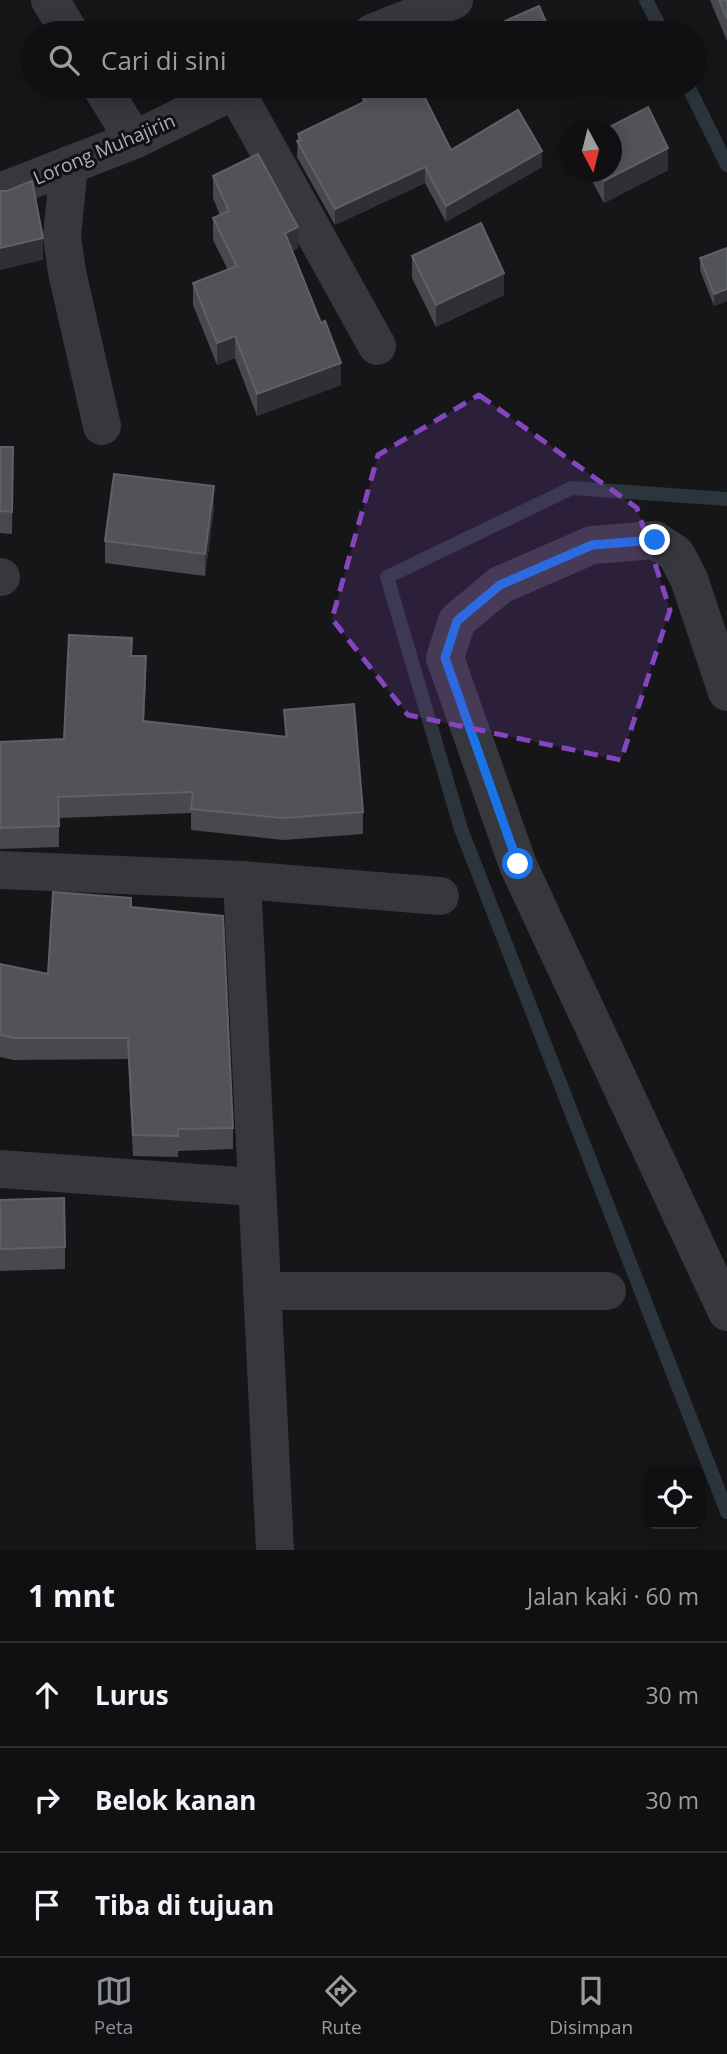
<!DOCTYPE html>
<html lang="id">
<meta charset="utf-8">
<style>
:root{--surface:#101012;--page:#1e1e20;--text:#f1f3f6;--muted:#9c9d9f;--line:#303032;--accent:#8c9099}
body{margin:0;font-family:"Open Sans",sans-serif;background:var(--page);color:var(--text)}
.controls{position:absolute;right:21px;bottom:21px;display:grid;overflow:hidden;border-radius:14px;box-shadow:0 4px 18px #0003}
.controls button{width:63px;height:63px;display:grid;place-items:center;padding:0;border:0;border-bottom:2px solid var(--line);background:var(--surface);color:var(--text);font:35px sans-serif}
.compass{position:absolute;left:559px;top:119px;width:63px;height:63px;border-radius:50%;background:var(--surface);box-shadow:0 4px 18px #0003;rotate:173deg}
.stop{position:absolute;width:21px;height:21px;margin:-16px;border:5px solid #1a73e8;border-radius:50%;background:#fff}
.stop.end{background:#1a73e8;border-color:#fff;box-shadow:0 2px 7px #0008}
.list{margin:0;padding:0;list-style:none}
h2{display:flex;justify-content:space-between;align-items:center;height:91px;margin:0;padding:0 28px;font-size:30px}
h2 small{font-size:23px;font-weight:400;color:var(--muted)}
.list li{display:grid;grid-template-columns:46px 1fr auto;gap:21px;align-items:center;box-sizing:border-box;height:105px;padding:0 28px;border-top:2px solid var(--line)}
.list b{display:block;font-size:26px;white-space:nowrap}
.list em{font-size:23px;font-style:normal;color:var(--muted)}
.icon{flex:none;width:38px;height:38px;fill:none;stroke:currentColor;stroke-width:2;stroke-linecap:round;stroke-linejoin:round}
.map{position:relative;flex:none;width:727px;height:1550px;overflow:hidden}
.search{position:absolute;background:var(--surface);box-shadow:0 4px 18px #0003;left:21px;right:21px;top:21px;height:77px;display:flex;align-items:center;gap:18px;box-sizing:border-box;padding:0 24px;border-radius:38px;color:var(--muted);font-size:26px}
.sheet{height:406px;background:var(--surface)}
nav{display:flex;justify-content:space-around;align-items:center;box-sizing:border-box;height:98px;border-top:2px solid var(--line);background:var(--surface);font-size:19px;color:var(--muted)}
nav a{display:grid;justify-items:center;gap:4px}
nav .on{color:var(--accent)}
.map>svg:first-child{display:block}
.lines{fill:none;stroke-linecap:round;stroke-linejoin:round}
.stream{stroke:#2c353c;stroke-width:14}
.minor{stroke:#37383d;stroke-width:38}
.wall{fill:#47494d}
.shaded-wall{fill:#2f3033}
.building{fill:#525359;stroke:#5f6168;stroke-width:2}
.route{stroke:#1a73e8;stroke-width:9}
.marked{fill:#8446be;fill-opacity:0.2;stroke:#8446be;stroke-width:5;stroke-dasharray:14 9;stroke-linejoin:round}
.labels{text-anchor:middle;stroke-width:6;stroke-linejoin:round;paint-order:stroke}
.street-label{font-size:19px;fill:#a8adb8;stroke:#111113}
</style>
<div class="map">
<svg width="727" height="1550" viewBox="0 0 727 1550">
<rect width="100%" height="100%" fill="#161618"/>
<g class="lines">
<g class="stream">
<path d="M 646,0 L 663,33"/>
<path d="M 688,86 L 727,165"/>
<path d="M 727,499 L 572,488 L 387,577 L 461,829 L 727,1512"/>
</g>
<g class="minor">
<path d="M 50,0 L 70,33"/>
<path d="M 372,33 L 454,0"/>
<path d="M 101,86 L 134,140"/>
<path d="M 235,90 L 377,346"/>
<path d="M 69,165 L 62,236 L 67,272 L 102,426"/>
<path d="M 0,192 L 134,140 L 244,86"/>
<path d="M 0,577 L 1,577"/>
<path d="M 727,692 L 689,579 L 676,554 L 655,540 L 592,545 L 500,585 L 457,621 L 445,658 L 518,865 L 727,1312"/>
<path d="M 0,870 L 242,880 L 440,896"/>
<path d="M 242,880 C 251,1104 265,1327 275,1550"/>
<path d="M 0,1169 L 254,1187"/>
<path d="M 263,1291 L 607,1291"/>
</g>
</g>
<g class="wall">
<path d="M 710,0 L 727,0 L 727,41 Z"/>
<path d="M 505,21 L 551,33 L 505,33 Z"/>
<path d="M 362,95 L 451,150 L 542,167 L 446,222 L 425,183 L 335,225 L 297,157 L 298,134 L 362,103 Z"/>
<path d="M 668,170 L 604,203 L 587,172 L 612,172 Z"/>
<path d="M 213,176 L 298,248 L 292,251 L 341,385 L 257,416 L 235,358 L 217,365 L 193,305 L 193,283 L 228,270 L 213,240 L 213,218 L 220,215 L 213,198 Z"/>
<path d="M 727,248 L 727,301 L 714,306 L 700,270 L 700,258 Z"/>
<path d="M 412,256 L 504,295 L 436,327 L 412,278 Z"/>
<path d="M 0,447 L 13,447 L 12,534 L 0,533 Z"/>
<path d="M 214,508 L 205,576 L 105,563 L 105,541 Z"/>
<path d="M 132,656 L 146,678 L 144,721 L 285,737 L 284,710 L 363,812 L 363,834 L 283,840 L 191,830 L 191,813 L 59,818 L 59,847 L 0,849 L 0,742 L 64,739 Z"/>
<path d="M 131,907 L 233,1128 L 233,1149 L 178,1151 L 178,1157 L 133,1156 L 128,1059 L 14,1060 L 0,1057 L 0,964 L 48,974 Z"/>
<path d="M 0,1200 L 65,1247 L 65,1269 L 0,1271 Z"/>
</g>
<g class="shaded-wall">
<path d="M 668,148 L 668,170 L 604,203 L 604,181 Z"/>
<path d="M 542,151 L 542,167 L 446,222 L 446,206 Z"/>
<path d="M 425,167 L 425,183 L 335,225 L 335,209 Z"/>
<path d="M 298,227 L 298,248 L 285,255 L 285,233 Z"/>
<path d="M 43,238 L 43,260 L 0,270 L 0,248 Z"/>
<path d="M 504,273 L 504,295 L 436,327 L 436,305 Z"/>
<path d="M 727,289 L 727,301 L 714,306 L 714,294 Z"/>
<path d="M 235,336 L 235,358 L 217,365 L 217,343 Z"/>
<path d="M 341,363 L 341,385 L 257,416 L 257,394 Z"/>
<path d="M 214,486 L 214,508 L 205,576 L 205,554 Z"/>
<path d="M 146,656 L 146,678 L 143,742 L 143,721 Z"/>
</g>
<g class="building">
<path d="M 719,0 L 727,0 L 727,19 Z"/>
<path d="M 539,6 L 551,33 L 510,33 L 505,21 Z"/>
<path d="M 380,86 L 419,86 L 451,150 L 518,110 L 542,151 L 446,206 L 425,167 L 335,209 L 297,141 L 301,140 L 298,134 L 366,101 L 362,95 Z"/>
<path d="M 648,107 L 668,148 L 604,181 L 599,172 L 612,172 L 612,130 L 604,130 Z"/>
<path d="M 258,154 L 298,227 L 285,233 L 321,323 L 325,321 L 341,363 L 257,394 L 235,336 L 217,343 L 193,283 L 237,266 L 213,218 L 229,211 L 213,176 Z"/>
<path d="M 32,181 L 43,238 L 0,248 L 0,191 L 7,191 Z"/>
<path d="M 481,223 L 504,273 L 436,305 L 412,256 Z"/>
<path d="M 727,248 L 727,289 L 714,294 L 700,258 Z"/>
<path d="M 0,447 L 13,447 L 12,512 L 0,511 Z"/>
<path d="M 114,474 L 214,486 L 205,554 L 105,541 Z"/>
<path d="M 69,635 L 132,638 L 131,656 L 146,656 L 143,721 L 287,737 L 284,710 L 354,704 L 363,812 L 283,818 L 191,809 L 193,792 L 58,797 L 59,826 L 0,828 L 0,742 L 64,739 Z"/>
<path d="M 53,892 L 131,898 L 131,907 L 223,916 L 233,1128 L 178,1129 L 178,1136 L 133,1135 L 128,1038 L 14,1038 L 0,1035 L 0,964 L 48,974 Z"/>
<path d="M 64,1198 L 65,1247 L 0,1249 L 0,1200 Z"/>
</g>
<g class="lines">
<path class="route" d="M 518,864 L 445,658 L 457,621 L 500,585 L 592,545 L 655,540"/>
</g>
<path class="marked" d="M 479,395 L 637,508 L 670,610 L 621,760 L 408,715 L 332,619 L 378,455 Z"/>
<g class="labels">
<g class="street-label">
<text transform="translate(104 149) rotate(-23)" y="7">Lorong Muhajirin</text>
</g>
</g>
</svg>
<div class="controls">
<button><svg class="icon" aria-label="locate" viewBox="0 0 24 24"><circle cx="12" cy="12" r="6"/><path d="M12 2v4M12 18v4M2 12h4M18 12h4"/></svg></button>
</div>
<svg class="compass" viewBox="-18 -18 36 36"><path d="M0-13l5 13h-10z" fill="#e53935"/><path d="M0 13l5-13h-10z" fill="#9c9d9f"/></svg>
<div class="stop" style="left:518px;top:864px"></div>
<div class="stop end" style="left:655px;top:540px"></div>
<div class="search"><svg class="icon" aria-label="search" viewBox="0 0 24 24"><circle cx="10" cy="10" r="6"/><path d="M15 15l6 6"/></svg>Cari di sini</div>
</div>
<section class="sheet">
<h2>1 mnt<small>Jalan kaki · 60 m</small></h2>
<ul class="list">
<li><svg class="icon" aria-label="ahead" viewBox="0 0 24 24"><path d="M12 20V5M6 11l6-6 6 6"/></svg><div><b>Lurus</b></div><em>30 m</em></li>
<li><svg class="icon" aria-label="right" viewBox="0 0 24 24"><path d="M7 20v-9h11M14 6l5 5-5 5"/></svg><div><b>Belok kanan</b></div><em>30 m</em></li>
<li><svg class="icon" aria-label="arrive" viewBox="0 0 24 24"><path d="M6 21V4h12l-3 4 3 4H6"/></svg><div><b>Tiba di tujuan</b></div></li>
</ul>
</section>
<nav>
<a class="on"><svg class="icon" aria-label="map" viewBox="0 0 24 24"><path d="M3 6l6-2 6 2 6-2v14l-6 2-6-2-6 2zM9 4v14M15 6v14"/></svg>Peta</a>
<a><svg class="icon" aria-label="directions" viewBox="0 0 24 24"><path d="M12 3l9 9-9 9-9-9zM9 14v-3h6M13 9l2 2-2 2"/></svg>Rute</a>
<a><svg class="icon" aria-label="saved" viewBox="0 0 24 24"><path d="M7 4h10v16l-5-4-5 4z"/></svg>Disimpan</a>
</nav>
